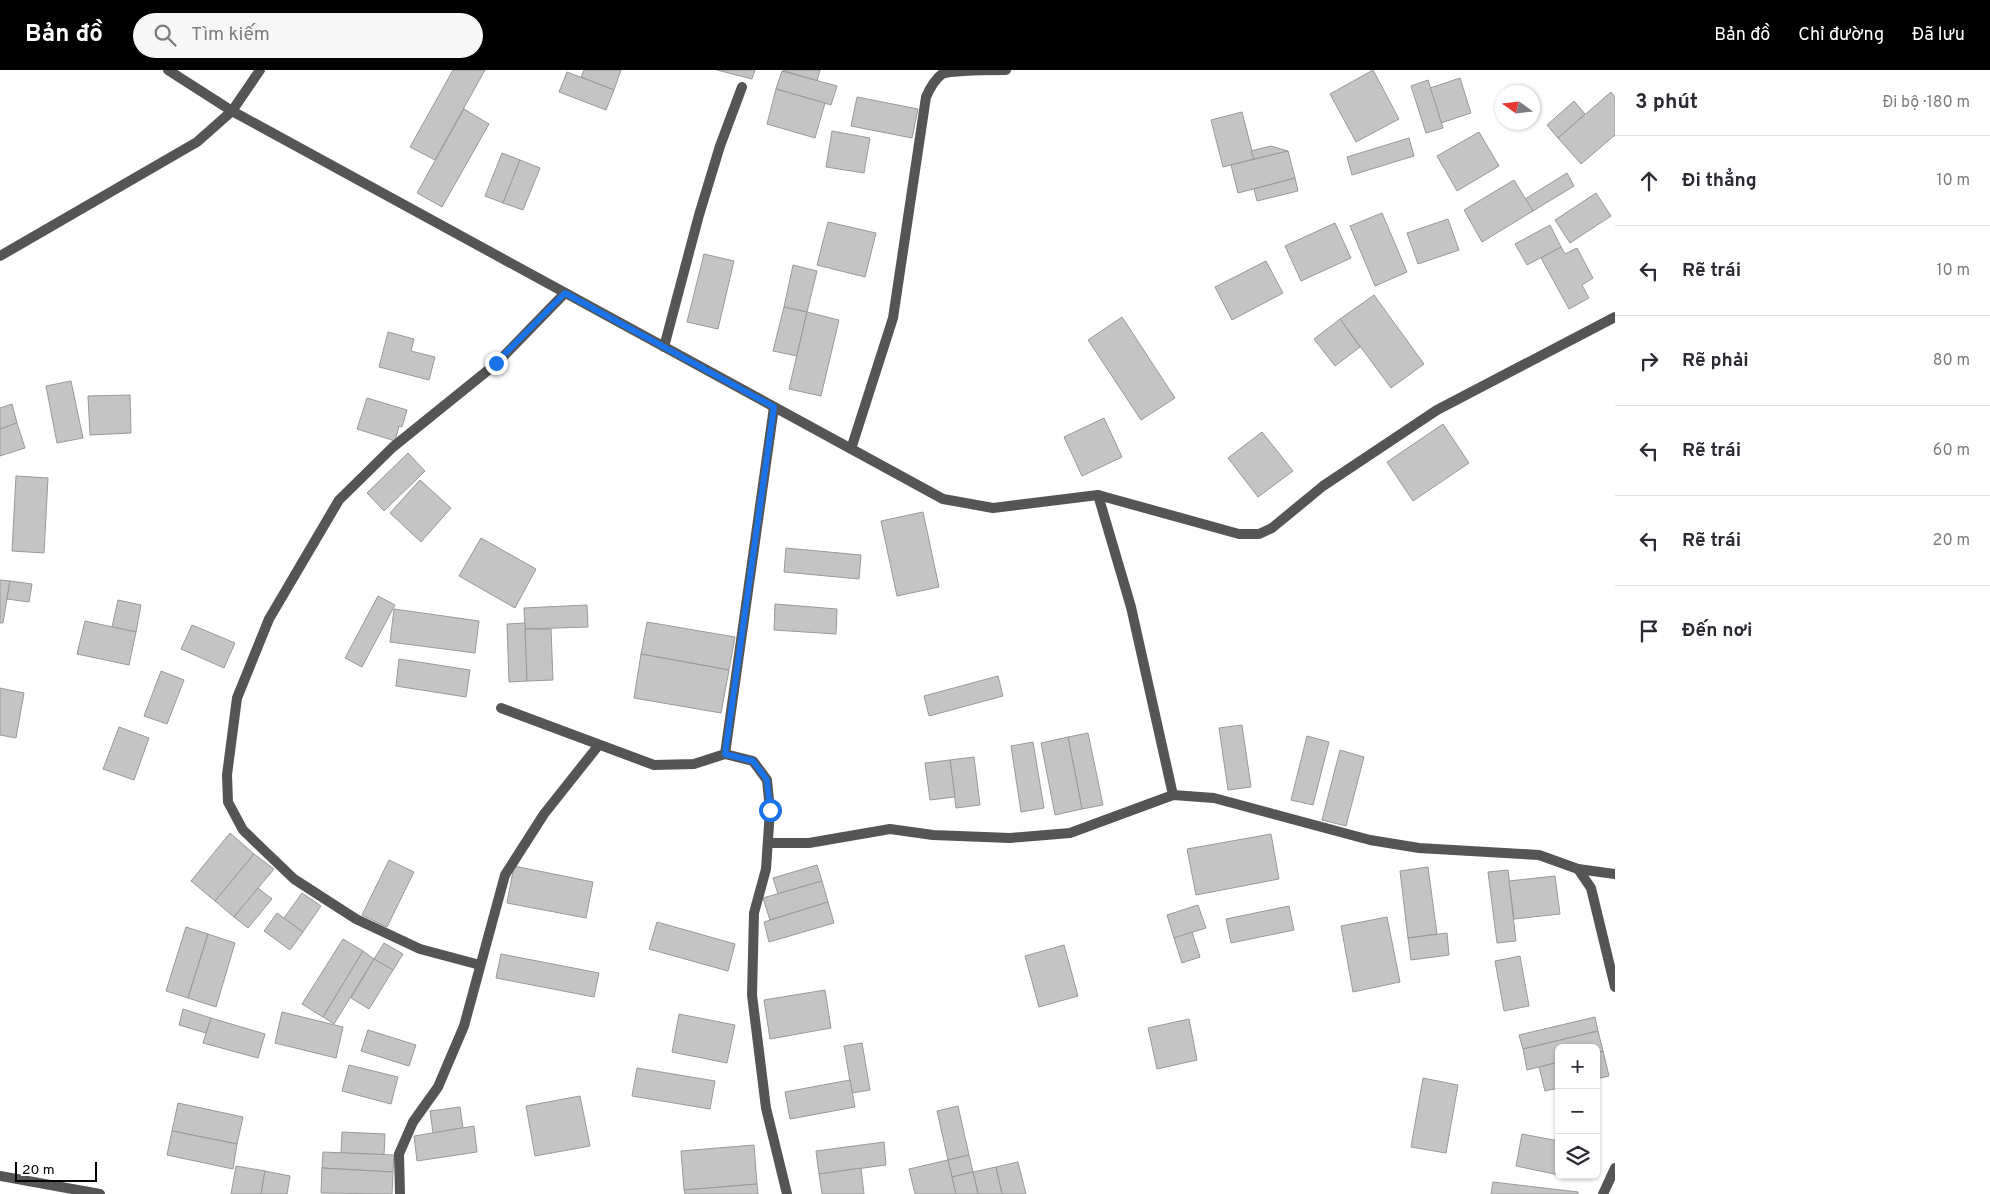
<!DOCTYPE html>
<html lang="vi">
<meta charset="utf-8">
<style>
:root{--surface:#fff;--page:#f7f7f7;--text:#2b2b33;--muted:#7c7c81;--line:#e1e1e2;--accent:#000}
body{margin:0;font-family:Overpass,sans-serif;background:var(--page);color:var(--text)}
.controls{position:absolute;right:15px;bottom:15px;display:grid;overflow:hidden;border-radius:8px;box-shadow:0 1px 4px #0004}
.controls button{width:45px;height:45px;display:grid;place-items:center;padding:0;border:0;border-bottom:1px solid var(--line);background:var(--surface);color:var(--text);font:25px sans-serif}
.compass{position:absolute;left:1495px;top:15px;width:45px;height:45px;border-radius:50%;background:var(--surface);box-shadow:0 1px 4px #0004;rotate:284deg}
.scale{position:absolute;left:15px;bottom:12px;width:82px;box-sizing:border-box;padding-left:5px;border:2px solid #000;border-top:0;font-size:14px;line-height:18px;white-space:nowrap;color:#000;-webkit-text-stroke:4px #fff;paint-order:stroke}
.stop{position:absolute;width:15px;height:15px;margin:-11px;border:4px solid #1a73e8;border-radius:50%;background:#fff}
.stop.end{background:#1a73e8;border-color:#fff;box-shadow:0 1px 5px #0008}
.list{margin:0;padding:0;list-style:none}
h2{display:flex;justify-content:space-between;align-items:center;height:65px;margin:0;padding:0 20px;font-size:21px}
h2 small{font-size:16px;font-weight:400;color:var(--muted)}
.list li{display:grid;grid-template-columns:32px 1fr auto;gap:15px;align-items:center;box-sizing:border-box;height:90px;padding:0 20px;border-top:1px solid var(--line)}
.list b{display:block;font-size:19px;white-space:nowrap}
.list em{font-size:16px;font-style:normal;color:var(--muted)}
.icon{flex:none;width:28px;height:28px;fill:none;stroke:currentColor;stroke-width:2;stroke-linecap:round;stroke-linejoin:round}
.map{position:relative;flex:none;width:1615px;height:1124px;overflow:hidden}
header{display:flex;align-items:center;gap:30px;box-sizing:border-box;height:70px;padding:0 25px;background:var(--accent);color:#fff}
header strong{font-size:24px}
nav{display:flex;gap:28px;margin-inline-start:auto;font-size:18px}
.search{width:350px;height:45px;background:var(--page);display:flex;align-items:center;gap:12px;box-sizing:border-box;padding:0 18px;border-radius:28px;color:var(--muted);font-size:19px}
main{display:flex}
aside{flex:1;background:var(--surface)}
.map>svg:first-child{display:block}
.building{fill:#c4c4c4;stroke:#999}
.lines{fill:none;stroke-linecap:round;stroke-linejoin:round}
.street{stroke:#555;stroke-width:10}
.route{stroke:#1a73e8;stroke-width:6}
</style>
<header>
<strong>Bản đồ</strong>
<div class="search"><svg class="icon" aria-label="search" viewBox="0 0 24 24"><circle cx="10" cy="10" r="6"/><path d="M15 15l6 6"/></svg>Tìm kiếm</div>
<nav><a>Bản đồ</a><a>Chỉ đường</a><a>Đã lưu</a></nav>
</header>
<main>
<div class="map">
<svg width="1615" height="1124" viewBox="0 0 1615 1124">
<rect width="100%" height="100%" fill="#fff"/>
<g class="building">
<path d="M 453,0 L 485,0 L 435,90 L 410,77 Z"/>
<path d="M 584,0 L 621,0 L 614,20 L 581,7 Z"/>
<path d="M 717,0 L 755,0 L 752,9 Z"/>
<path d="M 782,0 L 820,0 L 817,11 Z"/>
<path d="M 1373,0 L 1399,49 L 1356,72 L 1330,24 Z"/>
<path d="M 782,1 L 837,16 L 831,35 L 776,19 Z"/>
<path d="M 567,2 L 614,20 L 606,40 L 559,22 Z"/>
<path d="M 1460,8 L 1471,43 L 1441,53 L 1430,18 Z"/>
<path d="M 1428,10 L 1443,58 L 1426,63 L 1411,16 Z"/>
<path d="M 776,19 L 825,33 L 815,68 L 767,54 Z"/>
<path d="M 1611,22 L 1615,27 L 1615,65 L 1581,94 L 1558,68 Z"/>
<path d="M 857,27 L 918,39 L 912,68 L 851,56 Z"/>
<path d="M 1574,31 L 1585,44 L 1558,68 L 1547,55 Z"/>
<path d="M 464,39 L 489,54 L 442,137 L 417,123 Z"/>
<path d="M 1242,42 L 1254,89 L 1223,97 L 1211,50 Z"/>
<path d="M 832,61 L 870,68 L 864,103 L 826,97 Z"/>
<path d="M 1479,62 L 1499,96 L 1457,121 L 1437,86 Z"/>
<path d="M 1409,68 L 1414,86 L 1352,105 L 1347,87 Z"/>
<path d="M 1271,76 L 1288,81 L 1254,89 L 1251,81 Z"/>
<path d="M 1288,81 L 1295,108 L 1238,123 L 1231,95 Z"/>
<path d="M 502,83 L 520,90 L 503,133 L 485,126 Z"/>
<path d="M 520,90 L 540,98 L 523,140 L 503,133 Z"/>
<path d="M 1567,103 L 1574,116 L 1533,141 L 1525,129 Z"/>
<path d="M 1295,108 L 1298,121 L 1257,131 L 1254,119 Z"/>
<path d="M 1514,110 L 1533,141 L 1482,172 L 1464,140 Z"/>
<path d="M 1596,123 L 1611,146 L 1570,173 L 1555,150 Z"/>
<path d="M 1382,143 L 1407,202 L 1375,216 L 1350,156 Z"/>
<path d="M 1448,149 L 1459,180 L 1418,194 L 1407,163 Z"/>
<path d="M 828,152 L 876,163 L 865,207 L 817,195 Z"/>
<path d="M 1335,153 L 1351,188 L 1301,211 L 1285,176 Z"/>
<path d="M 1550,155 L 1561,177 L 1527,195 L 1515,174 Z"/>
<path d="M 1561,177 L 1565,184 L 1577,178 L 1593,208 L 1582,215 L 1589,228 L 1569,239 L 1541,188 Z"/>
<path d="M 704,184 L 734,191 L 718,259 L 687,252 Z"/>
<path d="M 1266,191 L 1283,223 L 1232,250 L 1215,217 Z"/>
<path d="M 793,195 L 817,201 L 807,242 L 784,237 Z"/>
<path d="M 1374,225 L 1424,294 L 1391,318 L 1340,249 Z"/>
<path d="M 784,237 L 807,242 L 797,286 L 773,281 Z"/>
<path d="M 807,242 L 839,250 L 821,326 L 789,319 Z"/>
<path d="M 1122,247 L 1175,328 L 1141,350 L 1088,270 Z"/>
<path d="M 1340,249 L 1360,277 L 1335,296 L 1314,269 Z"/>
<path d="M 388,262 L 414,269 L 411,281 L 435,287 L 429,310 L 379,297 Z"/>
<path d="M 71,311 L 83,368 L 57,373 L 46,316 Z"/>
<path d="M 130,325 L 131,363 L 90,365 L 88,326 Z"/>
<path d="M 367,328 L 407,340 L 402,357 L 399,356 L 395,371 L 357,359 Z"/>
<path d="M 12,334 L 17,353 L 0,359 L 0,338 Z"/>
<path d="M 1104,348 L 1122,387 L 1082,406 L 1064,367 Z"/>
<path d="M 17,353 L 25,378 L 0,386 L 0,359 Z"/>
<path d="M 1443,354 L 1469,393 L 1413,431 L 1387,392 Z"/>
<path d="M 1262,362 L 1293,401 L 1258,427 L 1228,388 Z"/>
<path d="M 408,383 L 425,401 L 384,441 L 367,423 Z"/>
<path d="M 16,406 L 48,408 L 44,483 L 12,481 Z"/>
<path d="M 420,410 L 451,438 L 421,472 L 390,443 Z"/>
<path d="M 923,442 L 939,517 L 897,526 L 881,451 Z"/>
<path d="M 481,468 L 536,499 L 515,538 L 459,506 Z"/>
<path d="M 786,478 L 861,485 L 859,509 L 784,502 Z"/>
<path d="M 0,510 L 10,511 L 3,553 L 0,553 Z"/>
<path d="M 10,511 L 32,514 L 29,532 L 7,529 Z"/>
<path d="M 378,526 L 395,535 L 362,597 L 345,588 Z"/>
<path d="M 118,530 L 141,535 L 136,562 L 112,557 Z"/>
<path d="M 775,534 L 837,539 L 836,564 L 774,560 Z"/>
<path d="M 587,535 L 588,557 L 525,559 L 524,538 Z"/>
<path d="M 394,539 L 479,551 L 475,583 L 390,572 Z"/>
<path d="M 85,551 L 136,562 L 129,595 L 77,584 Z"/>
<path d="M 647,552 L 735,567 L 729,600 L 641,584 Z"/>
<path d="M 525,553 L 527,611 L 509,612 L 507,554 Z"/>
<path d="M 192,555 L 235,573 L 224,598 L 181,579 Z"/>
<path d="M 525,559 L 551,559 L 553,610 L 527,611 Z"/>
<path d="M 641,584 L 729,600 L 721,643 L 634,628 Z"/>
<path d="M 399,589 L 470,600 L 466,627 L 396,616 Z"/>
<path d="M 161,601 L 184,610 L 167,654 L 144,646 Z"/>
<path d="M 998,606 L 1003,626 L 929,646 L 924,626 Z"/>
<path d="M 0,618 L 24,623 L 16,668 L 0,665 Z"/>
<path d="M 1242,655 L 1251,717 L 1228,720 L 1219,658 Z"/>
<path d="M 119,657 L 149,668 L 134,710 L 103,699 Z"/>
<path d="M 1088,663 L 1103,735 L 1082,739 L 1068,667 Z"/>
<path d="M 1307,666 L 1329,672 L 1313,735 L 1291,730 Z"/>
<path d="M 1068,667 L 1082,739 L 1055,745 L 1041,673 Z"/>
<path d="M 1033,672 L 1044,738 L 1021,742 L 1011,676 Z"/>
<path d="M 1340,680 L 1364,687 L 1346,756 L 1322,750 Z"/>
<path d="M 974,687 L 980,735 L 956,738 L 950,690 Z"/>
<path d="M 950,690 L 955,727 L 930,730 L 925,693 Z"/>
<path d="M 230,763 L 254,784 L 215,831 L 191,811 Z"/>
<path d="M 1271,764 L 1279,809 L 1196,825 L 1187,779 Z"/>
<path d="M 254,784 L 274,799 L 234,847 L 215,831 Z"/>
<path d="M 389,790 L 414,802 L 387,857 L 362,845 Z"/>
<path d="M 817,795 L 822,811 L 778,824 L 773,808 Z"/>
<path d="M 514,796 L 593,812 L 586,848 L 507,833 Z"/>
<path d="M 1428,797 L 1437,864 L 1408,868 L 1400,801 Z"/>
<path d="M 1508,800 L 1516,871 L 1497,873 L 1488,802 Z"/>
<path d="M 1555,806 L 1560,844 L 1514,849 L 1509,811 Z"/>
<path d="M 822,811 L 828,832 L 770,850 L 763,828 Z"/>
<path d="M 258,818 L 272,829 L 248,858 L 234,847 Z"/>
<path d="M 302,823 L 321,836 L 303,862 L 284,848 Z"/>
<path d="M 828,832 L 834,853 L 769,872 L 764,852 Z"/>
<path d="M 1198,835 L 1206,858 L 1174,868 L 1167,845 Z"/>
<path d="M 1289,836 L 1294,860 L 1231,873 L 1226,849 Z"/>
<path d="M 277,843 L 303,862 L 290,880 L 264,861 Z"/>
<path d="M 1387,847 L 1400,912 L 1353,922 L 1341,856 Z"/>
<path d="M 657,852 L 735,874 L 728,901 L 649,879 Z"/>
<path d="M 186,857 L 208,864 L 188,928 L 166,921 Z"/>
<path d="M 1192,862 L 1200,887 L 1182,893 L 1174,868 Z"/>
<path d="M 1447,863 L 1449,885 L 1411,890 L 1408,868 Z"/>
<path d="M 208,864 L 235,873 L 216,937 L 188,928 Z"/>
<path d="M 343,869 L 363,881 L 323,947 L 302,934 Z"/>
<path d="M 384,873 L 403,884 L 393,900 L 374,889 Z"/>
<path d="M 1064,875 L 1078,926 L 1039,937 L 1025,886 Z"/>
<path d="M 363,881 L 374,889 L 334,954 L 323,947 Z"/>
<path d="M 501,884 L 599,903 L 594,927 L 496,908 Z"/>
<path d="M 1520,886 L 1529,936 L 1504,941 L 1495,891 Z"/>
<path d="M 374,889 L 393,900 L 369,939 L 351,928 Z"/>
<path d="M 825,920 L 831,958 L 770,969 L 764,930 Z"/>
<path d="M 183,939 L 211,948 L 206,963 L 179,955 Z"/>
<path d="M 282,942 L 343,957 L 336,988 L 275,973 Z"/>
<path d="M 679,944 L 735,955 L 727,993 L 672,982 Z"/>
<path d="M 1595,947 L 1598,961 L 1523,979 L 1519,965 Z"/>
<path d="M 211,948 L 265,964 L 258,988 L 203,973 Z"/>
<path d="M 1189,949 L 1197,990 L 1157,999 L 1148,958 Z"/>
<path d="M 368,960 L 416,975 L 409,996 L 361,981 Z"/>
<path d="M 1598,961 L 1603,981 L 1596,983 L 1596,978 L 1559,978 L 1559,992 L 1527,1000 L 1523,979 Z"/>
<path d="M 862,973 L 870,1020 L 852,1023 L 844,976 Z"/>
<path d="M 1603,981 L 1609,1006 L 1596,1009 L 1596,983 Z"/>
<path d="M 1559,992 L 1559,1018 L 1545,1021 L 1539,997 Z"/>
<path d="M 349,995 L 398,1007 L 391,1034 L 342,1021 Z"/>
<path d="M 637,998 L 715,1011 L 710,1039 L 632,1026 Z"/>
<path d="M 1423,1008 L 1458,1015 L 1446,1083 L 1411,1077 Z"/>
<path d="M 850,1010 L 855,1037 L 790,1049 L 785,1022 Z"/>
<path d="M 580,1026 L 590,1076 L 535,1086 L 526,1036 Z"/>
<path d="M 178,1033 L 243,1047 L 237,1074 L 172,1061 Z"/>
<path d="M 958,1036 L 969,1085 L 948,1090 L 937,1041 Z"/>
<path d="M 460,1037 L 463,1058 L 433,1063 L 430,1041 Z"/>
<path d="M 474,1056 L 477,1082 L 417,1091 L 414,1066 Z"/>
<path d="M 172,1061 L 237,1074 L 233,1099 L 167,1085 Z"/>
<path d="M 342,1062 L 385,1064 L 384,1085 L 341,1083 Z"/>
<path d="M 1522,1064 L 1559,1071 L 1559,1105 L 1516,1096 Z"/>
<path d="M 884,1072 L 886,1095 L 819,1104 L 816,1081 Z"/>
<path d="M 754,1075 L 757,1114 L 684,1120 L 681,1081 Z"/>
<path d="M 323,1082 L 394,1085 L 393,1102 L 322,1098 Z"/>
<path d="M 969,1085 L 973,1102 L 952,1107 L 948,1090 Z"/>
<path d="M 948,1090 L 956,1124 L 915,1124 L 909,1099 Z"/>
<path d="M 1018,1092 L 1026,1124 L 1002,1124 L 996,1097 Z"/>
<path d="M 236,1096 L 265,1101 L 261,1124 L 231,1124 Z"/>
<path d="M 996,1097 L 1002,1124 L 978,1124 L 973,1102 Z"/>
<path d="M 322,1098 L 393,1102 L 392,1124 L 321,1123 Z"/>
<path d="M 861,1098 L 864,1124 L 822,1124 L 819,1104 Z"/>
<path d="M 265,1101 L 290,1106 L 287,1124 L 261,1124 Z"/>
<path d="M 973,1102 L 978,1124 L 956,1124 L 952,1107 Z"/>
<path d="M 1493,1112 L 1578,1122 L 1578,1124 L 1491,1124 Z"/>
<path d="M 757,1114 L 758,1124 L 685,1124 L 684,1120 Z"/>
</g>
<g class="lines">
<g class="street">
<path d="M 168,0 L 232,41 L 943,429 L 993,438 L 1098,425 L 1239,464 L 1259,464 L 1272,458 L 1323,416 L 1437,340 L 1615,247"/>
<path d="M 0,186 L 197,72 L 232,41 L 260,0"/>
<path d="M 664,277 L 699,145 L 720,76 L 742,17"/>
<path d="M 851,379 L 893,248 L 926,27 C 930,18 934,10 942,4 C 953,0 992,0 1006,0"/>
<path d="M 1098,425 L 1131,537 L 1173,725"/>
<path d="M 501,638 L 654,695 L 694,694 L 725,684 L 753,691 L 767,710 L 770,740 L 766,799 L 754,843 L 752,925 L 766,1038 L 787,1124"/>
<path d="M 725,684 L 774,337"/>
<path d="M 768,773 L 809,773 L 890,759 L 933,765 L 1010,768 L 1070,763 L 1173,725 L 1214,728 L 1370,770 L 1419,778 L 1539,785 L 1578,799 L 1591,818 L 1615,917"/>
<path d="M 1578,799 L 1615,804"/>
<path d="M 480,895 L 420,879 L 356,849 L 294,809 L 243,760 L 228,732 L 227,705 L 237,628 L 269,549 L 339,430 L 393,377 L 497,293 L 565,223"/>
<path d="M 0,1106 L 100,1124"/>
<path d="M 400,1124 L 399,1084 L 413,1052 L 438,1017 L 464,956 L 505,805 L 544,744 L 598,676"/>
<path d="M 1603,1124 L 1615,1098"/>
</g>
</g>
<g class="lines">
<path class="route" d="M 496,293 L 565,223 L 774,337 L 725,684 L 753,691 L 767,710 L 770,740"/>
</g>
</svg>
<div class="controls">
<button>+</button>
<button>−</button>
<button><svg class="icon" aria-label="layers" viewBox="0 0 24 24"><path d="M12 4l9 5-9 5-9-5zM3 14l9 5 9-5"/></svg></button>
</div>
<svg class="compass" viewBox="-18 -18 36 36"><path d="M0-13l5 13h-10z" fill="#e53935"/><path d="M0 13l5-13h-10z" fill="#7c7c81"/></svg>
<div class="scale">20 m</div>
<div class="stop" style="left:770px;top:740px"></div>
<div class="stop end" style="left:496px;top:293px"></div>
</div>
<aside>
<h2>3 phút<small>Đi bộ · 180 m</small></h2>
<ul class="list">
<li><svg class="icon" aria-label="ahead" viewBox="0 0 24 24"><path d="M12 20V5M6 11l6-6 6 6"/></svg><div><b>Đi thẳng</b></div><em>10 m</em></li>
<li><svg class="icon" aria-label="left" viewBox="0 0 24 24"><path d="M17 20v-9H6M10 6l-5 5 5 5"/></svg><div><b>Rẽ trái</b></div><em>10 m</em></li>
<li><svg class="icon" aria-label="right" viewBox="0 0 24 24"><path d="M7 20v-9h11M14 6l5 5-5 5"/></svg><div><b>Rẽ phải</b></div><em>80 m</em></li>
<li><svg class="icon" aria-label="left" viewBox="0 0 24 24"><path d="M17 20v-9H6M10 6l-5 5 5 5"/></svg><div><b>Rẽ trái</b></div><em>60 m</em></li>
<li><svg class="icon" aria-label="left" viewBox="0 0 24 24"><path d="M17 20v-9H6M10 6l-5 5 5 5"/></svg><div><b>Rẽ trái</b></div><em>20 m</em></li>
<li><svg class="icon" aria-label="arrive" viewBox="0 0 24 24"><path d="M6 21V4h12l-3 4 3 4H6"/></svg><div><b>Đến nơi</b></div></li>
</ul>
</aside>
</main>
